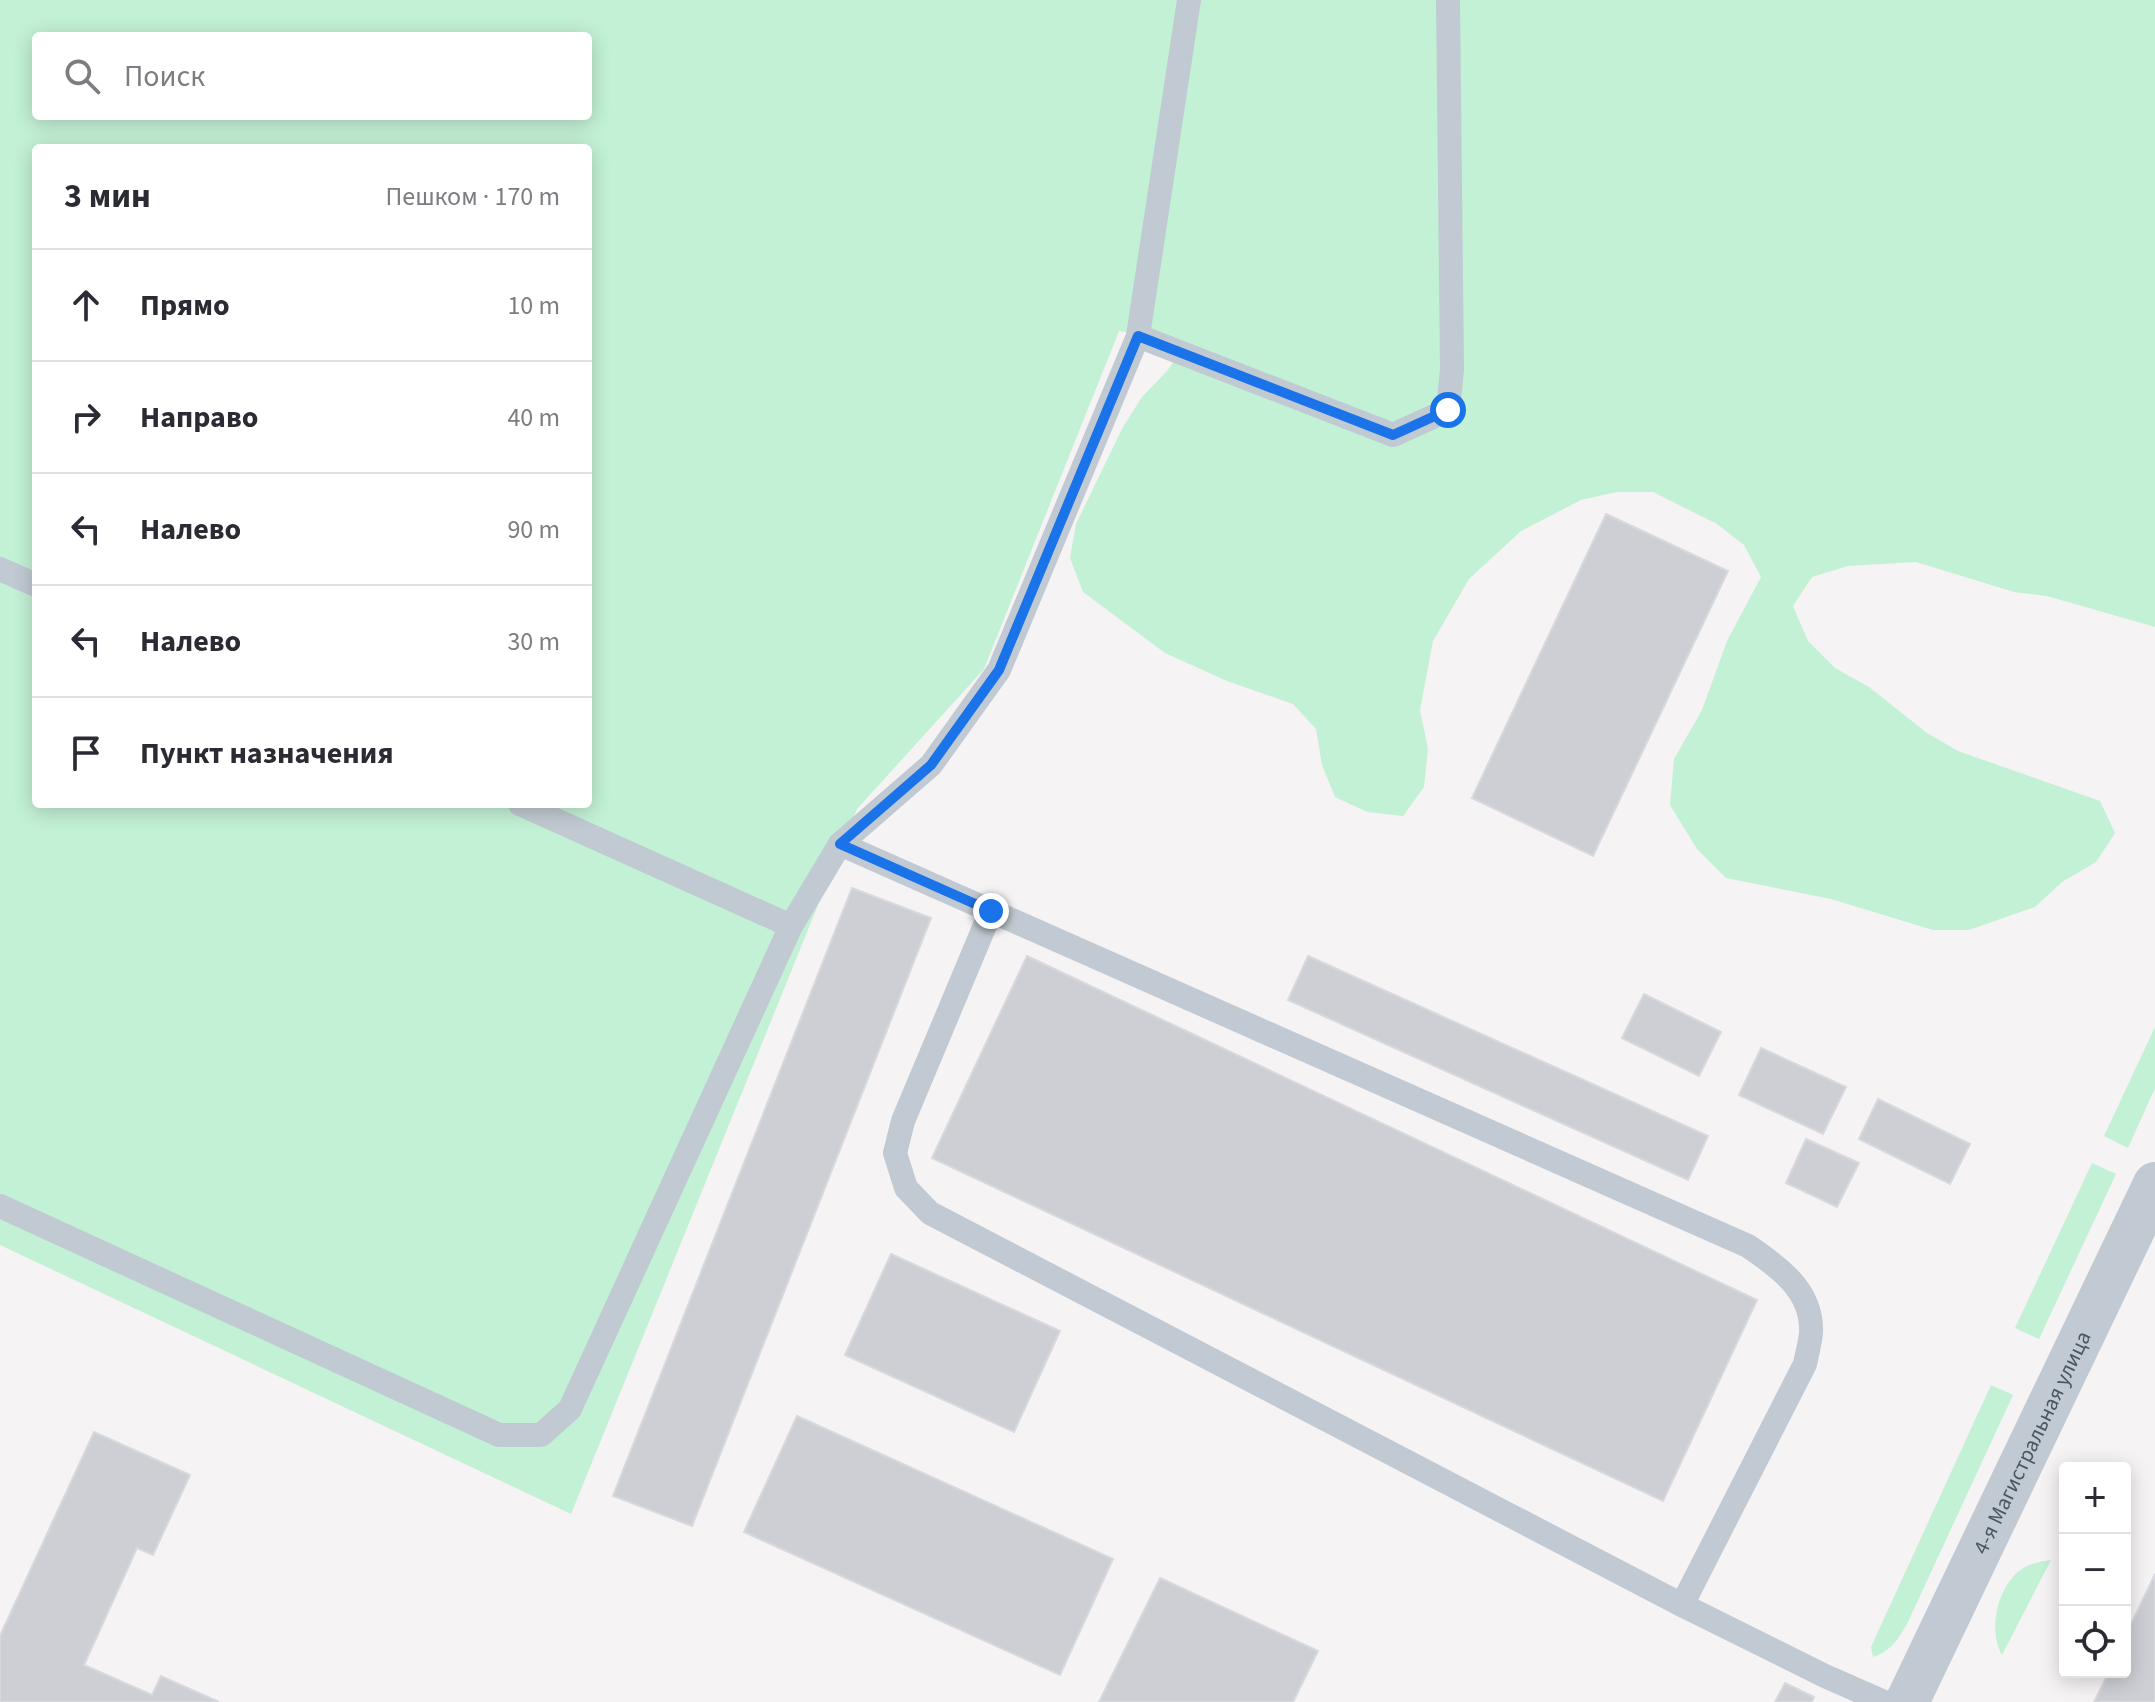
<!DOCTYPE html>
<html lang="ru">
<meta charset="utf-8">
<style>
:root{--surface:#fff;--page:#f2f2f3;--text:#2b2b33;--muted:#7c7c81;--line:#e1e1e2}
body{margin:0;font-family:"Source Sans 3",sans-serif;background:var(--page);color:var(--text)}
.controls{position:absolute;right:24px;bottom:24px;display:grid;overflow:hidden;border-radius:8px;box-shadow:0 4px 20px #0003}
.controls button{width:72px;height:72px;display:grid;place-items:center;padding:0;border:0;border-bottom:2px solid var(--line);background:var(--surface);color:var(--text);font:40px sans-serif}
.stop{position:absolute;width:24px;height:24px;margin:-18px;border:6px solid #1a73e8;border-radius:50%;background:#fff}
.stop.end{background:#1a73e8;border-color:#fff;box-shadow:0 2px 8px #0008}
.list{margin:0;padding:0;list-style:none}
h2{display:flex;justify-content:space-between;align-items:center;height:104px;margin:0;padding:0 32px;font-size:34px}
h2 small{font-size:26px;font-weight:400;color:var(--muted)}
.list li{display:grid;grid-template-columns:52px 1fr auto;gap:24px;align-items:center;box-sizing:border-box;height:112px;padding:0 32px;border-top:2px solid var(--line)}
.list b{display:block;font-size:30px;white-space:nowrap}
.list em{font-size:26px;font-style:normal;color:var(--muted)}
.icon{flex:none;width:44px;height:44px;fill:none;stroke:currentColor;stroke-width:2;stroke-linecap:round;stroke-linejoin:round}
.map{position:relative;flex:none;width:2155px;height:1702px;overflow:hidden}
.search{position:absolute;background:var(--surface);box-shadow:0 4px 20px #0003;left:32px;top:32px;width:560px;height:88px;display:flex;align-items:center;gap:20px;box-sizing:border-box;padding:0 28px;border-radius:8px;color:var(--muted);font-size:30px}
.panel{position:absolute;background:var(--surface);box-shadow:0 4px 20px #0003;left:32px;top:144px;width:560px;height:664px;border-radius:8px}
.map>svg:first-child{display:block}
.green{fill:#c3f1d5;fill-rule:evenodd}
.building{fill:#cdcfd5;stroke:#d7d9de;stroke-width:2}
.lines{fill:none;stroke-linecap:round;stroke-linejoin:round}
.service{stroke:#c1cad2;stroke-width:24}
.tertiary{stroke:#c1cad2;stroke-width:44}
.route{stroke:#1a73e8;stroke-width:10}
.labels{text-anchor:middle;stroke-width:7;stroke-linejoin:round;paint-order:stroke}
.street-label{font-size:22px;fill:#4a5661;stroke:#fff}
</style>
<div class="map">
<svg width="2155" height="1702" viewBox="0 0 2155 1702">
<rect width="100%" height="100%" fill="#f5f3f3"/>
<g class="green">
<path d="M 0,0 L 2155,0 L 2155,627 L 2047,596 L 2014,592 L 1916,562 L 1848,566 L 1812,577 L 1793,606 L 1808,641 L 1835,668 L 1869,687 L 1927,733 L 1958,751 L 2100,801 L 2115,833 L 2096,862 L 2062,882 L 2035,907 L 1969,930 L 1933,930 L 1831,899 L 1726,878 L 1697,849 L 1670,805 L 1674,759 L 1702,710 L 1727,641 L 1761,577 L 1744,545 L 1717,524 L 1653,492 L 1617,492 L 1581,500 L 1521,531 L 1469,579 L 1433,641 L 1420,710 L 1428,749 L 1424,787 L 1403,816 L 1367,812 L 1335,797 L 1322,765 L 1316,729 L 1293,704 L 1227,681 L 1165,653 L 1083,592 L 1070,558 L 1076,524 L 1123,427 L 1142,397 L 1167,371 L 1188,342 L 1119,331 L 984,669 L 857,809 L 571,1514 L 0,1245 ZM 36,36 L 588,36 L 588,116 L 36,116 ZM 36,148 L 588,148 L 588,804 L 36,804 Z"/>
<path d="M 2155,1027 L 2155,1088 L 2128,1148 L 2104,1136 Z"/>
<path d="M 2092,1163 L 2116,1174 L 2039,1339 L 2015,1328 Z"/>
<path d="M 1991,1385 L 2013,1395 L 1907,1624 C 1898,1639 1891,1651 1873,1657 L 1871,1647 Z"/>
<path d="M 2051,1560 L 2002,1655 C 1987,1629 1998,1582 2025,1567 C 2033,1563 2042,1561 2051,1560 Z"/>
</g>
<g class="building">
<path d="M 1606,514 L 1728,571 L 1593,856 L 1472,798 Z"/>
<path d="M 852,888 L 931,918 L 692,1526 L 613,1496 Z"/>
<path d="M 1027,956 L 1757,1300 L 1663,1501 L 932,1158 Z"/>
<path d="M 1308,956 L 1708,1136 L 1688,1180 L 1288,1000 Z"/>
<path d="M 1644,994 L 1721,1032 L 1699,1076 L 1622,1038 Z"/>
<path d="M 1761,1048 L 1846,1087 L 1823,1134 L 1739,1095 Z"/>
<path d="M 1878,1099 L 1970,1144 L 1950,1184 L 1859,1139 Z"/>
<path d="M 1806,1139 L 1859,1163 L 1837,1207 L 1786,1183 Z"/>
<path d="M 891,1254 L 1060,1331 L 1014,1432 L 845,1355 Z"/>
<path d="M 797,1416 L 1113,1559 L 1060,1675 L 744,1532 Z"/>
<path d="M 94,1432 L 190,1475 L 153,1555 L 137,1548 L 84,1665 L 152,1695 L 161,1676 L 219,1702 L 0,1702 L 0,1636 Z"/>
<path d="M 2155,1574 L 2155,1702 L 2094,1702 L 2109,1672 L 2125,1672 L 2125,1637 Z"/>
<path d="M 1160,1578 L 1318,1651 L 1293,1702 L 1099,1702 Z"/>
<path d="M 1785,1683 L 1814,1697 L 1812,1702 L 1775,1702 Z"/>
</g>
<g class="lines">
<g class="service">
<path d="M 1138,336 L 1393,435 L 1448,410 L 1452,370 L 1448,0"/>
<path d="M 0,569 L 36,585"/>
<path d="M 520,804 L 791,926"/>
<path d="M 840,844 L 1748,1246 C 1779,1267 1813,1291 1811,1333 C 1810,1343 1807,1354 1805,1364 L 1682,1605"/>
<path d="M 991,911 L 903,1121 L 895,1153 L 906,1188 L 930,1213 L 1682,1605 L 1825,1676 L 1884,1702"/>
<path d="M 0,1206 L 499,1435 L 541,1435 L 570,1409 L 791,926 L 840,844 L 931,765 L 999,670 L 1138,336 L 1189,0"/>
</g>
<path class="tertiary" id="s1" d="M 1907,1702 L 2155,1184"/>
</g>
<g class="lines">
<path class="route" d="M 991,911 L 840,844 L 931,765 L 999,670 L 1138,336 L 1393,435 L 1448,410"/>
</g>
<g class="labels">
<g class="street-label">
<text dy="8" stroke="none"><textPath href="#s1" startOffset="288">4-я Магистральная улица</textPath></text>
</g>
</g>
</svg>
<div class="controls">
<button>+</button>
<button>−</button>
<button><svg class="icon" aria-label="locate" viewBox="0 0 24 24"><circle cx="12" cy="12" r="6"/><path d="M12 2v4M12 18v4M2 12h4M18 12h4"/></svg></button>
</div>
<div class="stop" style="left:1448px;top:410px"></div>
<div class="stop end" style="left:991px;top:911px"></div>
<div class="search"><svg class="icon" aria-label="search" viewBox="0 0 24 24"><circle cx="10" cy="10" r="6"/><path d="M15 15l6 6"/></svg>Поиск</div>
<section class="panel">
<h2>3 мин<small>Пешком · 170 m</small></h2>
<ul class="list">
<li><svg class="icon" aria-label="ahead" viewBox="0 0 24 24"><path d="M12 20V5M6 11l6-6 6 6"/></svg><div><b>Прямо</b></div><em>10 m</em></li>
<li><svg class="icon" aria-label="right" viewBox="0 0 24 24"><path d="M7 20v-9h11M14 6l5 5-5 5"/></svg><div><b>Направо</b></div><em>40 m</em></li>
<li><svg class="icon" aria-label="left" viewBox="0 0 24 24"><path d="M17 20v-9H6M10 6l-5 5 5 5"/></svg><div><b>Налево</b></div><em>90 m</em></li>
<li><svg class="icon" aria-label="left" viewBox="0 0 24 24"><path d="M17 20v-9H6M10 6l-5 5 5 5"/></svg><div><b>Налево</b></div><em>30 m</em></li>
<li><svg class="icon" aria-label="arrive" viewBox="0 0 24 24"><path d="M6 21V4h12l-3 4 3 4H6"/></svg><div><b>Пункт назначения</b></div></li>
</ul>
</section>
</div>
